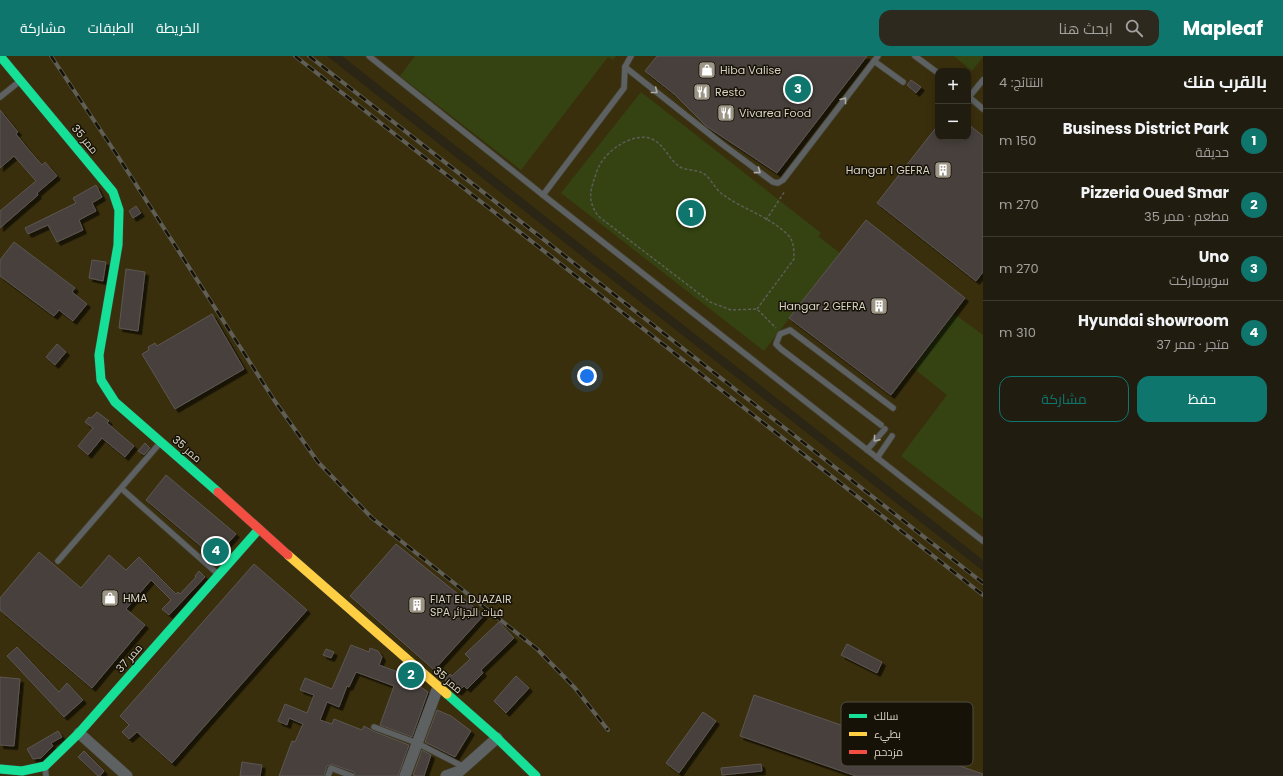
<!DOCTYPE html>
<html lang="ar">
<meta charset="utf-8">
<style>
:root{--surface:#201c10;--page:#2d291e;--text:#f1f3f6;--muted:#a2a19f;--line:#3d3a30;--accent:#0f766e}
body{margin:0;font-family:Poppins,Cairo,sans-serif;background:var(--page);color:var(--text);direction:rtl}
.controls{position:absolute;right:12px;top:12px;display:grid;overflow:hidden;border-radius:8px;box-shadow:0 2px 10px #0003}
.controls button{width:36px;height:36px;display:grid;place-items:center;padding:0;border:0;border-bottom:1px solid var(--line);background:var(--surface);color:var(--text);font:20px sans-serif}
.you{position:absolute;left:587px;top:320px;width:14px;height:14px;margin:-10px;border:3px solid #fff;border-radius:50%;background:#1a73e8;box-shadow:0 0 0 6px #1a73e833}
.badge{display:grid;place-items:center;width:26px;height:26px;border-radius:50%;background:var(--accent);color:#fff;font-size:13px;font-weight:700}
.pin{position:absolute;translate:-50% -50%;border:2px solid #fff;box-shadow:0 1px 4px #0006}
.list{margin:0;padding:0;list-style:none}
h2{display:flex;justify-content:space-between;align-items:center;height:52px;margin:0;padding:0 16px;font-size:17px}
h2 small{font-size:13px;font-weight:400;color:var(--muted)}
.list li{display:grid;grid-template-columns:26px 1fr auto;gap:12px;align-items:center;box-sizing:border-box;height:64px;padding:0 16px;border-top:1px solid var(--line)}
.list b{display:block;font-size:15px;white-space:nowrap}
.list p{margin:0;font-size:13px;white-space:nowrap;color:var(--muted)}
.list em{font-size:13px;font-style:normal;color:var(--muted)}
.actions{display:flex;gap:8px;padding:12px 16px}
.actions a{flex:1;padding:9px 0;border:1px solid var(--accent);border-radius:12px;text-align:center;font-size:14px;color:var(--accent)}
.actions .main{background:var(--accent);color:#fff}
.icon{flex:none;width:22px;height:22px;fill:none;stroke:currentColor;stroke-width:2;stroke-linecap:round;stroke-linejoin:round}
.map{position:relative;flex:none;width:983px;height:720px;overflow:hidden;direction:ltr}
header{display:flex;align-items:center;gap:24px;box-sizing:border-box;height:56px;padding:0 20px;background:var(--accent);color:#fff}
header strong{font-size:19px}
nav{display:flex;gap:22px;margin-inline-start:auto;font-size:14px}
.search{width:280px;height:36px;background:var(--page);display:flex;align-items:center;gap:10px;box-sizing:border-box;padding:0 14px;border-radius:12px;color:var(--muted);font-size:15px}
main{display:flex}
aside{flex:1;background:var(--surface)}
.map>svg:first-child{display:block}
.built{fill:#3a2f0c;fill-rule:evenodd}
.green{fill:#344311}
.building{fill:#47403d;stroke:#5d5653;filter:url(#shadow)}
.lines{fill:none;stroke-linecap:round;stroke-linejoin:round}
.lane-casing{stroke:#444033;stroke-width:7}
.street-casing{stroke:#444033;stroke-width:12}
.fast-casing{stroke:#444033;stroke-width:10}
.slow-casing{stroke:#444033;stroke-width:10}
.jam-casing{stroke:#444033;stroke-width:10}
.path{stroke:#5e5d58;stroke-width:1.5;stroke-dasharray:3 2;stroke-linecap:butt}
.lane{stroke:#5e6161;stroke-width:5.5}
.street{stroke:#5e6161;stroke-width:11}
.fast{stroke:#16e098;stroke-width:9}
.slow{stroke:#ffcf43;stroke-width:9}
.jam{stroke:#f24e42;stroke-width:9}
.rail-casing{stroke:#5f5e57;stroke-width:4}
.rail{stroke:#161207;stroke-width:2.5;stroke-dasharray:8;stroke-linecap:butt}
.oneway{stroke:#aeaba1}
.labels{text-anchor:middle;stroke-width:3;stroke-linejoin:round;paint-order:stroke}
.poi-label{font-size:11px;fill:#d9d3c4;stroke:#161207;text-anchor:start}
.street-label{font-size:11px;fill:#d9d3c4;stroke:#161207}
.key{fill:#161207;stroke:#504c40;stroke-width:1}
.key-label{font-size:11px;fill:#d9d3c4}
</style>
<header>
<strong>Mapleaf</strong>
<div class="search"><svg class="icon" aria-label="search" viewBox="0 0 24 24"><circle cx="10" cy="10" r="6"/><path d="M15 15l6 6"/></svg>ابحث هنا</div>
<nav><a>الخريطة</a><a>الطبقات</a><a>مشاركة</a></nav>
</header>
<main>
<aside>
<h2>بالقرب منك<small>النتائج: 4</small></h2>
<ul class="list">
<li><span class="badge">1</span><div><b>Business District Park</b><p>حديقة</p></div><em>150 m</em></li>
<li><span class="badge">2</span><div><b>Pizzeria Oued Smar</b><p>مطعم · ممر 35</p></div><em>270 m</em></li>
<li><span class="badge">3</span><div><b>Uno</b><p>سوبرماركت</p></div><em>270 m</em></li>
<li><span class="badge">4</span><div><b>Hyundai showroom</b><p>متجر · ممر 37</p></div><em>310 m</em></li>
</ul>
<div class="actions"><a class="main">حفظ</a><a>مشاركة</a></div>
</aside>
<div class="map">
<svg width="983" height="720" viewBox="0 0 983 720">
<defs>
<filter id="shadow"><feDropShadow dx="3.5" dy="3.5" stdDeviation="0" flood-color="#0009"/></filter>
</defs>
<rect width="100%" height="100%" fill="#2a2515"/>
<g class="built">
<path d="M 0,0 L 327,0 L 983,515 L 983,720 L 0,720 Z"/>
<path d="M 342,0 L 983,0 L 983,504 L 654,246 ZM 938,15 L 968,15 L 968,81 L 938,81 Z"/>
</g>
<g class="green">
<path d="M 415,0 L 616,0 L 613,4 L 608,1 L 521,114 L 400,20 Z"/>
<path d="M 954,0 L 983,0 L 983,1 L 972,15 Z"/>
<path d="M 641,36 L 821,177 L 818,180 L 840,197 L 764,295 L 561,137 Z"/>
<path d="M 953,257 L 983,279 L 983,463 L 901,400 L 947,339 L 912,311 Z"/>
</g>
<g class="building">
<path d="M 657,0 L 867,0 L 777,117 L 706,70 L 674,38 L 645,15 Z"/>
<path d="M 911,24 L 921,31 L 916,37 L 907,29 Z"/>
<path d="M 0,54 L 18,76 L 16,78 L 28,93 L 42,109 L 45,106 L 57,120 L 37,137 L 38,139 L 0,172 L 0,155 L 36,125 L 14,100 L 0,112 Z"/>
<path d="M 968,68 L 983,80 L 983,216 L 976,225 L 877,147 L 938,69 L 938,81 L 968,81 Z"/>
<path d="M 96,129 L 102,141 L 92,147 L 96,155 L 79,164 L 83,174 L 57,186 L 48,169 L 28,178 L 25,172 L 76,147 L 73,142 Z"/>
<path d="M 136,150 L 141,157 L 133,162 L 129,155 Z"/>
<path d="M 866,164 L 965,242 L 891,339 L 789,262 Z"/>
<path d="M 14,186 L 75,232 L 72,236 L 87,248 L 73,265 L 59,254 L 54,260 L 0,220 L 0,204 Z"/>
<path d="M 92,204 L 106,206 L 103,225 L 89,222 Z"/>
<path d="M 126,213 L 145,216 L 138,275 L 119,272 Z"/>
<path d="M 212,258 L 244,313 L 175,353 L 142,298 L 149,294 L 148,291 L 155,287 L 157,290 Z"/>
<path d="M 57,288 L 66,296 L 55,309 L 46,301 Z"/>
<path d="M 97,356 L 109,365 L 107,367 L 134,390 L 125,401 L 102,382 L 88,399 L 78,390 L 93,372 L 85,366 L 89,361 L 91,362 Z"/>
<path d="M 145,387 L 150,392 L 144,399 L 138,395 Z"/>
<path d="M 166,419 L 236,478 L 215,502 L 146,444 Z"/>
<path d="M 396,488 L 484,559 L 434,614 L 350,540 Z"/>
<path d="M 39,496 L 81,532 L 109,499 L 126,514 L 139,501 L 176,538 L 178,536 L 180,538 L 196,521 L 195,520 L 199,515 L 205,521 L 169,559 L 162,553 L 171,544 L 151,524 L 126,553 L 145,569 L 92,632 L 0,554 L 0,542 Z"/>
<path d="M 254,508 L 307,554 L 172,707 L 137,676 L 129,683 L 122,676 L 129,669 L 120,660 Z"/>
<path d="M 499,566 L 514,582 L 481,614 L 483,617 L 467,633 L 464,630 L 458,636 L 445,624 L 450,618 L 452,620 L 470,603 L 465,598 Z"/>
<path d="M 847,588 L 882,606 L 877,617 L 841,599 Z"/>
<path d="M 351,589 L 369,596 L 370,592 L 378,595 L 382,601 L 379,609 L 401,617 L 428,636 L 412,681 L 380,669 L 394,630 L 356,616 L 349,631 L 347,630 L 339,651 L 327,646 L 320,664 L 332,668 L 334,663 L 362,674 L 364,670 L 373,675 L 409,689 L 398,720 L 356,720 L 354,716 L 331,708 L 327,710 L 324,720 L 279,720 L 292,685 L 295,686 L 303,668 L 289,662 L 287,669 L 278,665 L 285,648 L 307,657 L 314,639 L 300,634 L 305,622 L 332,633 Z"/>
<path d="M 17,591 L 59,636 L 67,627 L 83,644 L 64,661 L 7,600 Z"/>
<path d="M 326,593 L 334,596 L 331,602 L 323,599 Z"/>
<path d="M 516,620 L 529,632 L 506,657 L 494,645 Z"/>
<path d="M 0,621 L 20,623 L 14,690 L 0,689 Z"/>
<path d="M 754,639 L 983,718 L 983,720 L 856,720 L 740,680 Z"/>
<path d="M 437,654 L 451,660 L 471,675 L 455,701 L 425,686 Z"/>
<path d="M 703,656 L 716,665 L 679,717 L 666,707 Z"/>
<path d="M 58,675 L 62,681 L 51,687 L 53,690 L 41,702 L 33,703 L 27,693 Z"/>
<path d="M 422,694 L 431,699 L 424,720 L 416,720 L 413,719 Z"/>
<path d="M 84,695 L 104,715 L 100,720 L 98,720 L 78,701 Z"/>
<path d="M 242,706 L 262,709 L 260,720 L 240,720 Z"/>
<path d="M 761,708 L 762,715 L 722,719 L 721,712 Z"/>
</g>
<g class="lines">
<defs>
<g id="lane">
<path d="M 369,0 L 543,139 L 983,485"/>
<path d="M 915,0 L 938,17"/>
<path d="M 874,5 L 903,26"/>
<path d="M 625,11 L 722,88 L 773,126 L 778,127 L 783,124 L 878,0"/>
<path d="M 968,40 L 983,53"/>
<path d="M 0,41 L 20,25"/>
<path d="M 969,41 L 983,24"/>
<path d="M 543,139 L 624,32 L 625,11 L 631,0"/>
<path d="M 881,369 L 781,293 L 776,288 L 780,278 L 790,274 L 893,352"/>
<path d="M 867,394 L 885,373"/>
<path d="M 877,402 L 892,380"/>
<path d="M 122,433 L 219,519"/>
<path d="M 58,505 L 160,387"/>
<path d="M 374,671 L 417,687 L 464,711"/>
<path d="M 45,710 L 46,720"/>
<path d="M 328,720 L 331,712 L 352,720"/>
</g>
<g id="street">
<path d="M 79,677 L 127,720"/>
<path d="M 405,720 L 438,631"/>
<path d="M 446,720 L 460,715 L 497,682"/>
</g>
<g id="fast">
<path d="M 0,0 L 113,136 L 119,154 L 118,189 L 99,299 L 101,324 L 115,346 L 218,436"/>
<path d="M 447,638 L 497,682 L 536,720"/>
<path d="M 0,713 L 22,715 L 45,710 L 79,677 L 259,473"/>
</g>
<path id="slow" d="M 288,499 L 447,638"/>
<path id="jam" d="M 218,436 L 288,499"/>
</defs>
<use href="#lane" class="lane-casing"/>
<use href="#street" class="street-casing"/>
<use href="#fast" class="fast-casing"/>
<use href="#slow" class="slow-casing"/>
<use href="#jam" class="jam-casing"/>
<g class="path">
<path d="M 766,164 L 785,135"/>
<path d="M 757,253 L 794,203 C 794,195 794,186 789,180 C 771,161 742,153 722,138 C 715,133 710,121 704,118 C 697,113 687,115 680,111 C 669,104 665,89 652,83 C 633,75 603,96 597,115 C 591,133 586,142 598,160 L 710,246 L 731,254 L 757,253 L 776,272"/>
</g>
<use href="#lane" class="lane"/>
<use href="#street" class="street"/>
<use href="#fast" class="fast"/>
<use href="#slow" class="slow"/>
<use href="#jam" class="jam"/>
<defs>
<g id="rail">
<path d="M 51,0 L 119,102 L 274,344 L 318,406 L 372,462 L 537,593 L 575,632 L 608,674"/>
<path d="M 295,0 L 983,539"/>
<path d="M 309,0 L 983,527"/>
</g>
</defs>
<use href="#rail" class="rail-casing"/>
<use href="#rail" class="rail"/>
</g>
<defs><path id="oneway-chevron" d="M-2-3.5L2.5 0L-2 3.5" fill="none" stroke-width="1.6" stroke-linecap="round" stroke-linejoin="round"/></defs>
<g class="oneway">
<use href="#oneway-chevron" transform="translate(655 35) rotate(39)"/>
<use href="#oneway-chevron" transform="translate(844 44) rotate(-52)"/>
<use href="#oneway-chevron" transform="translate(758 115) rotate(36)"/>
<use href="#oneway-chevron" transform="translate(876 383) rotate(130)"/>
</g>
<defs>
<symbol id="shop-square" viewBox="-11 -11 22 22"><rect x="-9" y="-9" width="18" height="18" rx="4" fill="#9c9687" stroke="#161207"/><path d="M-5-2.5h2.3a2.7 3.5 0 0 1 5.4 0H5L5.5 6h-11ZM-1.5-2.5h3a1.5 2.3 0 0 0-3 0Z" fill="#fff"/></symbol>
<symbol id="restaurant-square" viewBox="-11 -11 22 22"><rect x="-9" y="-9" width="18" height="18" rx="4" fill="#9c9687" stroke="#161207"/><path d="M-5-6h1v4h1v-4h1v4h1v-4h1v5L-1.5 .5V6h-2V.5L-5-1ZM5-6V6H3V1.5H1.5Q1.5-4 5-6Z" fill="#fff"/></symbol>
<symbol id="building-square" viewBox="-11 -11 22 22"><rect x="-9" y="-9" width="18" height="18" rx="4" fill="#9c9687" stroke="#161207"/><path d="M-4-6H4V6H1V3H-1V6H-4ZM-2.5-4.3h1.7v1.8h-1.7ZM.8-4.3h1.7v1.8H.8ZM-2.5-1h1.7V.8h-1.7ZM.8-1h1.7V.8H.8Z" fill="#fff"/></symbol>
</defs>
<g fill-rule="evenodd">
<use href="#shop-square" x="697" y="4" width="20" height="20"/>
<use href="#restaurant-square" x="692" y="26" width="20" height="20"/>
<use href="#restaurant-square" x="716" y="47" width="20" height="20"/>
<use href="#building-square" x="933" y="104" width="20" height="20"/>
<use href="#building-square" x="869" y="240" width="20" height="20"/>
<use href="#shop-square" x="100" y="532" width="20" height="20"/>
<use href="#building-square" x="407" y="539" width="20" height="20"/>
</g>
<g class="labels">
<g class="poi-label">
<text x="720" y="18">Hiba Valise</text>
<text x="715" y="40">Resto</text>
<text x="739" y="61">Vivarea Food</text>
<text x="930" y="118" text-anchor="end">Hangar 1 GEFRA</text>
<text x="866" y="254" text-anchor="end">Hangar 2 GEFRA</text>
<text x="123" y="546">HMA</text>
<text x="430" y="547">FIAT EL DJAZAIR<tspan x="430" dy="13">SPA فيات الجزائر</tspan></text>
</g>
<g class="street-label">
<text transform="translate(85 83) rotate(50)" y="4">ممر 35</text>
<text transform="translate(187 393) rotate(41)" y="4">ممر 35</text>
<text transform="translate(129 602) rotate(-49)" y="4">ممر 37</text>
<text transform="translate(448 624) rotate(41)" y="4">ممر 35</text>
</g>
</g>
<rect x="841" y="646" width="132" height="64" rx="6" class="key"/>
<rect x="849" y="658" width="18" height="4" fill="#16e098"/>
<rect x="849" y="676" width="18" height="4" fill="#ffcf43"/>
<rect x="849" y="694" width="18" height="4" fill="#f24e42"/>
<g class="key-label">
<text x="874" y="664">سالك</text>
<text x="874" y="682">بطيء</text>
<text x="874" y="700">مزدحم</text>
</g>
</svg>
<div class="controls">
<button>+</button>
<button>−</button>
</div>
<div class="you"></div>
<div class="pin badge" style="left:691px;top:157px">1</div>
<div class="pin badge" style="left:411px;top:619px">2</div>
<div class="pin badge" style="left:798px;top:33px">3</div>
<div class="pin badge" style="left:216px;top:495px">4</div>
</div>
</main>
